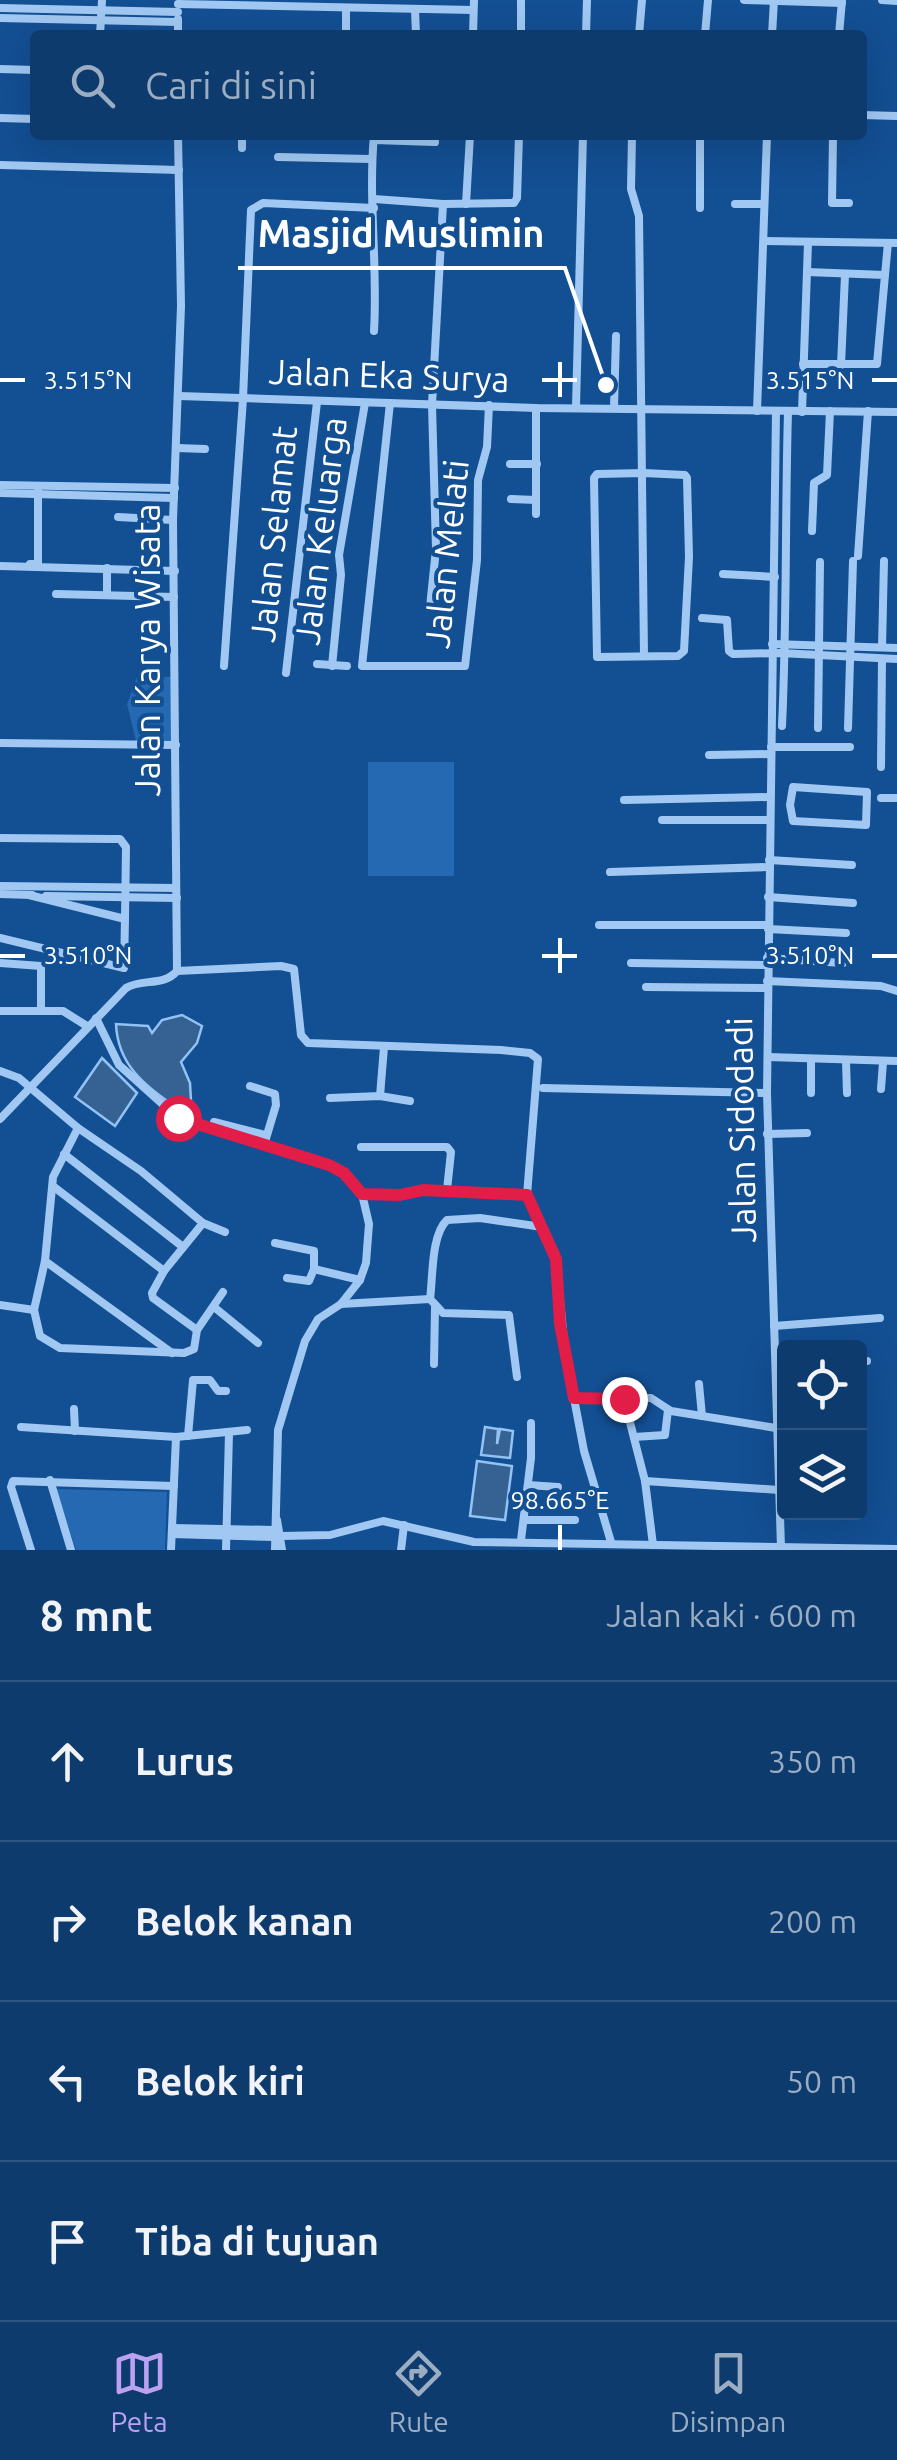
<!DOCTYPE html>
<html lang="id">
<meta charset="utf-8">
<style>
:root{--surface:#0e3b6e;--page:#1c4676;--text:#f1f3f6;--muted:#9badc2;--line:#2e5581;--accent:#bca0f2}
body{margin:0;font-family:Ubuntu,sans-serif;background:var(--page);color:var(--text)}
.controls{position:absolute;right:30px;bottom:30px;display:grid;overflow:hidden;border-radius:10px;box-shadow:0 10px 40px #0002}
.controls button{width:90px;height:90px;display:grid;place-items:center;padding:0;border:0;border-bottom:2px solid var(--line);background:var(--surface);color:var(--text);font:50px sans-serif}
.stop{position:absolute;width:30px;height:30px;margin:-22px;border:8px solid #e11d48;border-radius:50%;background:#fff}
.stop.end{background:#e11d48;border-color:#fff;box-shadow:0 2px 10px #0008}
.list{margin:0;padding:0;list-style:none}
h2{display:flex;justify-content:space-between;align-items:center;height:130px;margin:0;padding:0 40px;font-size:42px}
h2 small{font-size:32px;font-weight:400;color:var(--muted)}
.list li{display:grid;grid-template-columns:65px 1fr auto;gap:30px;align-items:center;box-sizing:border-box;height:160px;padding:0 40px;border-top:2px solid var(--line)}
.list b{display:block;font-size:38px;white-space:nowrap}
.list em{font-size:32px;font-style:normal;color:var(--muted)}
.icon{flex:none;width:55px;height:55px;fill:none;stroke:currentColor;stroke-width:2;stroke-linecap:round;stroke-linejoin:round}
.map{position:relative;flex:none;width:897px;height:1550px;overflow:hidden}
.search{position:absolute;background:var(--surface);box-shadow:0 10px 40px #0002;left:30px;right:30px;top:30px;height:110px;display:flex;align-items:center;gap:25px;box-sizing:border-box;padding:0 35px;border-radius:10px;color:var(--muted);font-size:38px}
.sheet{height:770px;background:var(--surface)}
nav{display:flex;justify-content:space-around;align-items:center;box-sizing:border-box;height:140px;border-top:2px solid var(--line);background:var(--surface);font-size:28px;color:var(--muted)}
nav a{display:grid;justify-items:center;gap:5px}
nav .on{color:var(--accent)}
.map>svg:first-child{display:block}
.green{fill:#2569b2}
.water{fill:#366193;stroke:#93c3f5;stroke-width:2.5}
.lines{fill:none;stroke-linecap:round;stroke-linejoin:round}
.minor{stroke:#a1c8f2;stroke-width:8}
.route{stroke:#e11d48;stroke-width:12}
.ticks{fill:none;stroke:#fff;stroke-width:4}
.labels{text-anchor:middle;stroke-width:8;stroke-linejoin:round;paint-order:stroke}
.street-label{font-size:35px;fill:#fff;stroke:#134f93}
.ticks-label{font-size:25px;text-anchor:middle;fill:#fff;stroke:#134f93;stroke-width:8;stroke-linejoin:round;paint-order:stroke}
.leader{fill:none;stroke:#fff;stroke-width:4}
.callout-dot{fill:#fff;stroke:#134f93;stroke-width:4}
.callout-label{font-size:38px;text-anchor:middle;font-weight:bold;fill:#fff;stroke:#134f93;stroke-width:8;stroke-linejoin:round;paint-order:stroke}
</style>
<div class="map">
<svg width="897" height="1550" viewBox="0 0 897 1550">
<rect width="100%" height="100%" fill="#134f93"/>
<g class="green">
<path d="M 137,677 L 172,677 L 172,741 L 136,741 L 127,704 Z"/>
<rect x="368" y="762" width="86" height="114"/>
<path d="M 56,1489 L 167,1492 L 165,1550 L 76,1550 Z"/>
</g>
<g class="water">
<path d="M 182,1015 L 202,1026 L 197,1043 L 181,1062 L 190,1083 L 192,1119 C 156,1092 118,1073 116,1024 L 148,1026 L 152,1033 L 162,1020 Z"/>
<path d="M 102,1058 L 137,1093 L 115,1126 L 75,1097 Z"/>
<path d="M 485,1427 L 498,1429 L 497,1444 L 500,1429 L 513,1431 L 510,1458 L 481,1455 Z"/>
<path d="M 477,1461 L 512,1466 L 505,1520 L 470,1516 Z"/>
</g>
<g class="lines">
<g class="minor">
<path d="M 744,0 L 842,3"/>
<path d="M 882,0 L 897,1"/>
<path d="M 178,4 L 473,10"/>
<path d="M 0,8 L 178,12"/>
<path d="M 346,8 L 346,35"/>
<path d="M 415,9 L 416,35"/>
<path d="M 0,18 L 178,22"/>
<path d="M 178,19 L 178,35"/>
<path d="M 100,35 L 102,0"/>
<path d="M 473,35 L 474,0"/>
<path d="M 521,35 L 521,0"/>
<path d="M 586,35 L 587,0"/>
<path d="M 639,35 L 642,0"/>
<path d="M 705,35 L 708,0"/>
<path d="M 772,35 L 774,0"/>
<path d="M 839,35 L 842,0"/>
<path d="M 0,69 L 35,70"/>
<path d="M 862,115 L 897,116"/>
<path d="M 0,118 L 35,119"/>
<path d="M 242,135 L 242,148"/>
<path d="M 374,135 C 368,200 378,266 374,331"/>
<path d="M 632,135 L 631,189 L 639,216 L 644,656"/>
<path d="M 700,135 L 700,208"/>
<path d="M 833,135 L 832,203 L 849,203"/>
<path d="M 374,140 L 435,142"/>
<path d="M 278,157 L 371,159"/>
<path d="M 0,165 L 179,170"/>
<path d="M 374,199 L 443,204 L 514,203 L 517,198 L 519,135"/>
<path d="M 466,204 L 470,135"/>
<path d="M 735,204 L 764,204"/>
<path d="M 765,241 L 897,243"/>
<path d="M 885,275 L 888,243"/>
<path d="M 803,364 L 877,364 L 885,275 L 807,272"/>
<path d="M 841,365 L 845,275"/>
<path d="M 179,396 L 536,408 L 897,412"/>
<path d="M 390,403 L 362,666 L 465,666 L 477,560 L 478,480 L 487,447 L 489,405"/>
<path d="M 576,407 L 583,135"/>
<path d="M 614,408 L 616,336"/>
<path d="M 757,411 L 767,135"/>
<path d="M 776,411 L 767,1093 L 781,1548"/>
<path d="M 802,412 L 808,243"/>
<path d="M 177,448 L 205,449"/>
<path d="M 510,464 L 537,464"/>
<path d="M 644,473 L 685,475 L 687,478 L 689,557 L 684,651 L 678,656 L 597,657 L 594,478 L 597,474 Z"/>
<path d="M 0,485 L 175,488"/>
<path d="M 0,493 L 174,498"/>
<path d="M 511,499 L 536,500"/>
<path d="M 536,514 L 536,408"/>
<path d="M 118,517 L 173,520"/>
<path d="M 812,531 L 814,483 L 827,475 L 830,411"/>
<path d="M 858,556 L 868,411"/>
<path d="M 30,564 L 38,564 L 38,491"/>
<path d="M 0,566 L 175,571"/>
<path d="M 723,574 L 775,577"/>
<path d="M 56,594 L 174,597"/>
<path d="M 107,595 L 107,568"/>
<path d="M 430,607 L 436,549 L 432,405 L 443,204"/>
<path d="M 702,618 L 727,620 L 729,651 L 733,654 L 780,653 L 897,659"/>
<path d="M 772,644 L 897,648"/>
<path d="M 882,647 L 884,561"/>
<path d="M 317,664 L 347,666"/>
<path d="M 224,666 L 243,399 L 251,210 L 263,203 L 374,208"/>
<path d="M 332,666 L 341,575 L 339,555 L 365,403"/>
<path d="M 286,673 L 317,402"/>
<path d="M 782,726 C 787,621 785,517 788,412"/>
<path d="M 818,728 L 820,562"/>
<path d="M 848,728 L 853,561"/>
<path d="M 0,743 L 176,745"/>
<path d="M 771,747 L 850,747"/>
<path d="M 709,755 L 770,754"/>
<path d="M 881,767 L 882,659"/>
<path d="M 793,787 L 867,792 L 866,825 L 793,821 L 790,805 Z"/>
<path d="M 881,798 L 897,798"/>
<path d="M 624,800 L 769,797"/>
<path d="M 662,820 L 768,820"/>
<path d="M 0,838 L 112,839 L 120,839 L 126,847 L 125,919 L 29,895"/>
<path d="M 769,860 L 852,865"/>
<path d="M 610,872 L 768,867"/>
<path d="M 0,886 L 176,888"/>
<path d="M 0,894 L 32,895"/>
<path d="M 46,896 L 177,898"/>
<path d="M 768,897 L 853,903"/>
<path d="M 599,925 L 768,925"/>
<path d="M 768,929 L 846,933"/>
<path d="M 0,938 L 124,968 L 125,919"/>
<path d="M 767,958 L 843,963"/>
<path d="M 0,963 L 41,966 L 41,1011"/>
<path d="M 631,963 L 767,965"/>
<path d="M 177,971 L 281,966 L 294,969 L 301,1035 L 308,1043 L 501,1050 L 530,1053 L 538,1059 L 527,1195 L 556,1259 L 565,1351 L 584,1451 L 611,1542"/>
<path d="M 767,981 L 881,986 L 897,991"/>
<path d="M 646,987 L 767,988"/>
<path d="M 0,1011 L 63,1011 L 87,1026"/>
<path d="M 96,1018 L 119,1065 L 178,1118 L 329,1165 L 345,1173 L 362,1194 L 369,1224 L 366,1263 L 360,1280 L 341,1304 L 318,1319 L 305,1341 L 278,1430 L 275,1550"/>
<path d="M 768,1057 L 897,1061"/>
<path d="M 846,1061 L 847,1093"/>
<path d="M 0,1071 L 19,1078 L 78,1128 L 141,1171 L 203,1223 L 225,1232"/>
<path d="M 250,1086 L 275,1094 L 276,1105 L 264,1145"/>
<path d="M 543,1088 L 767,1093"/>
<path d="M 881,1089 L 883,1062"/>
<path d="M 811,1093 L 811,1059"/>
<path d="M 380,1096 L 384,1047"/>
<path d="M 330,1098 L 380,1096 L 410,1101"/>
<path d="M 0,1119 L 126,988 C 142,978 163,987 177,971 L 173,520 L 181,306 L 178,135"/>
<path d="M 214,1122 L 265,1135"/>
<path d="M 78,1128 L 53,1177 L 45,1261 L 34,1310 L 40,1336 L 60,1348 L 184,1353 L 194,1349 L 197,1330 L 223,1292"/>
<path d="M 767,1134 L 807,1133"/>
<path d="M 361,1147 L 447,1147 L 451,1152 L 447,1190"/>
<path d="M 64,1154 L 183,1247"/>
<path d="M 54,1187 L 164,1271"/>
<path d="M 362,1194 L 399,1195 L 423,1190 L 527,1195"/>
<path d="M 275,1243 L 314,1251 L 314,1269 L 360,1280"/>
<path d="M 45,1261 L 172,1353"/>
<path d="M 287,1278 L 309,1281 L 314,1269"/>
<path d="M 341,1304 L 430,1299"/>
<path d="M 0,1305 L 34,1310"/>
<path d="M 214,1307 L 258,1343"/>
<path d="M 774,1326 L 880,1318"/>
<path d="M 197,1330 L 153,1298 L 152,1293 L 164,1271 L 203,1223"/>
<path d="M 860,1361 L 867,1361"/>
<path d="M 434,1364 L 435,1307"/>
<path d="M 517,1377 L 509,1315 L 443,1313 L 430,1299 C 433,1277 431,1235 447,1220 L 480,1218 L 542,1227"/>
<path d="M 699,1384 L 702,1416"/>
<path d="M 574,1398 L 651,1398 L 671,1411 L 776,1428"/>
<path d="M 624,1399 L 645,1481 L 653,1545"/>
<path d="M 74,1409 L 75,1431"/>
<path d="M 21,1427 L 176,1437 L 247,1430"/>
<path d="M 188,1436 L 193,1380 L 210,1380 L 218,1391 L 226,1391"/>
<path d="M 634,1437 L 665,1435 L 668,1410"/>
<path d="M 50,1480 L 71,1550"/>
<path d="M 645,1481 L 779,1490"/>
<path d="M 528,1485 L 558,1487"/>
<path d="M 277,1520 L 282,1550"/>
<path d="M 524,1520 L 575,1520"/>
<path d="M 173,1528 L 274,1530"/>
<path d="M 172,1534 L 274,1537"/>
<path d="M 282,1536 L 330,1535 L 383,1521 L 474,1542 L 897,1549"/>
<path d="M 521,1540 L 531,1458 L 531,1423"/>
<path d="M 31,1550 L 11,1487 L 13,1481 L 174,1486"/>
<path d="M 171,1550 L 176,1437"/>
<path d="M 226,1550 L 229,1433"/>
<path d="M 401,1550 L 404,1525"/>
</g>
</g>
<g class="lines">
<path class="route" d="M 178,1118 L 329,1165 L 344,1173 L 362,1194 L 400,1195 L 423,1190 L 527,1195 L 556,1259 L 560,1324 L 574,1398 L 624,1399"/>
</g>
<path class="ticks" d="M 560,362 L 560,397M 0,380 L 25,380M 542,380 L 577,380M 872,380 L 897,380M 560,938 L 560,973M 0,956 L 25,956M 542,956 L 577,956M 872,956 L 897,956M 560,1525 L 560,1550"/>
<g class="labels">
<g class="street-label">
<text transform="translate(389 376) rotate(2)" y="12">Jalan Eka Surya</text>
<text transform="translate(321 531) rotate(-83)" y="12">Jalan Keluarga</text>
<text transform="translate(274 534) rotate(-84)" y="12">Jalan Selamat</text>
<text transform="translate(447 554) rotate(-84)" y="12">Jalan Melati</text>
<text transform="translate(148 650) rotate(-90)" y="12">Jalan Karya Wisata</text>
<text transform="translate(742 1130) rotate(-91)" y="12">Jalan Sidodadi</text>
</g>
</g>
<g class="ticks-label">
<text x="88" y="389">3.515°N</text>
<text x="810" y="389">3.515°N</text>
<text x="88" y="964">3.510°N</text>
<text x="810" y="964">3.510°N</text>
<text x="560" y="1509">98.665°E</text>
</g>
<path class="leader" d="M606 385L565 268H238"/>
<circle class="callout-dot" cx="606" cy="385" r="10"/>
<g class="callout-label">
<text x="401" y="247">Masjid Muslimin</text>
</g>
</svg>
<div class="controls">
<button><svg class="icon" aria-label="locate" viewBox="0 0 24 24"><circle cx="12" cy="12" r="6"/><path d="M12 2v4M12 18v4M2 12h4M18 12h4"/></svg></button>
<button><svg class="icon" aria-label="layers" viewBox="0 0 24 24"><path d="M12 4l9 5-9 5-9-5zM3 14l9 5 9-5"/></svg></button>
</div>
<div class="stop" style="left:178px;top:1118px"></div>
<div class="stop end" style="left:624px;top:1399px"></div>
<div class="search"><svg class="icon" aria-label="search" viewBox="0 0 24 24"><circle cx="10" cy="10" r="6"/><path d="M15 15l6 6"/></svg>Cari di sini</div>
</div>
<section class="sheet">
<h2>8 mnt<small>Jalan kaki · 600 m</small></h2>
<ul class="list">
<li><svg class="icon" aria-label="ahead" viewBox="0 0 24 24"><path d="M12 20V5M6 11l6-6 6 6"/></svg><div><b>Lurus</b></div><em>350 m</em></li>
<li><svg class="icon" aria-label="right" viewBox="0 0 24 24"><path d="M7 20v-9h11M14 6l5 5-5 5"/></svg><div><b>Belok kanan</b></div><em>200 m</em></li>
<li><svg class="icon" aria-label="left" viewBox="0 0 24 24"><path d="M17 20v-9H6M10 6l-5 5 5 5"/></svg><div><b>Belok kiri</b></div><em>50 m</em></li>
<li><svg class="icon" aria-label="arrive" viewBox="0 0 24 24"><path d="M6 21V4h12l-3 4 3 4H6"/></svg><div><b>Tiba di tujuan</b></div></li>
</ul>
</section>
<nav>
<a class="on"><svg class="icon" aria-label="map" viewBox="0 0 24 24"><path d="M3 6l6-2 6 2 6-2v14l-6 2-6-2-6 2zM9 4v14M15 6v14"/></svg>Peta</a>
<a><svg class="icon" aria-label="directions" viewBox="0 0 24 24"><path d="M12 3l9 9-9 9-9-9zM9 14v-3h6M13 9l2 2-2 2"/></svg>Rute</a>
<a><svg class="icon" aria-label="saved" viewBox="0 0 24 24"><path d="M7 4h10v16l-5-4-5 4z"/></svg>Disimpan</a>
</nav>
